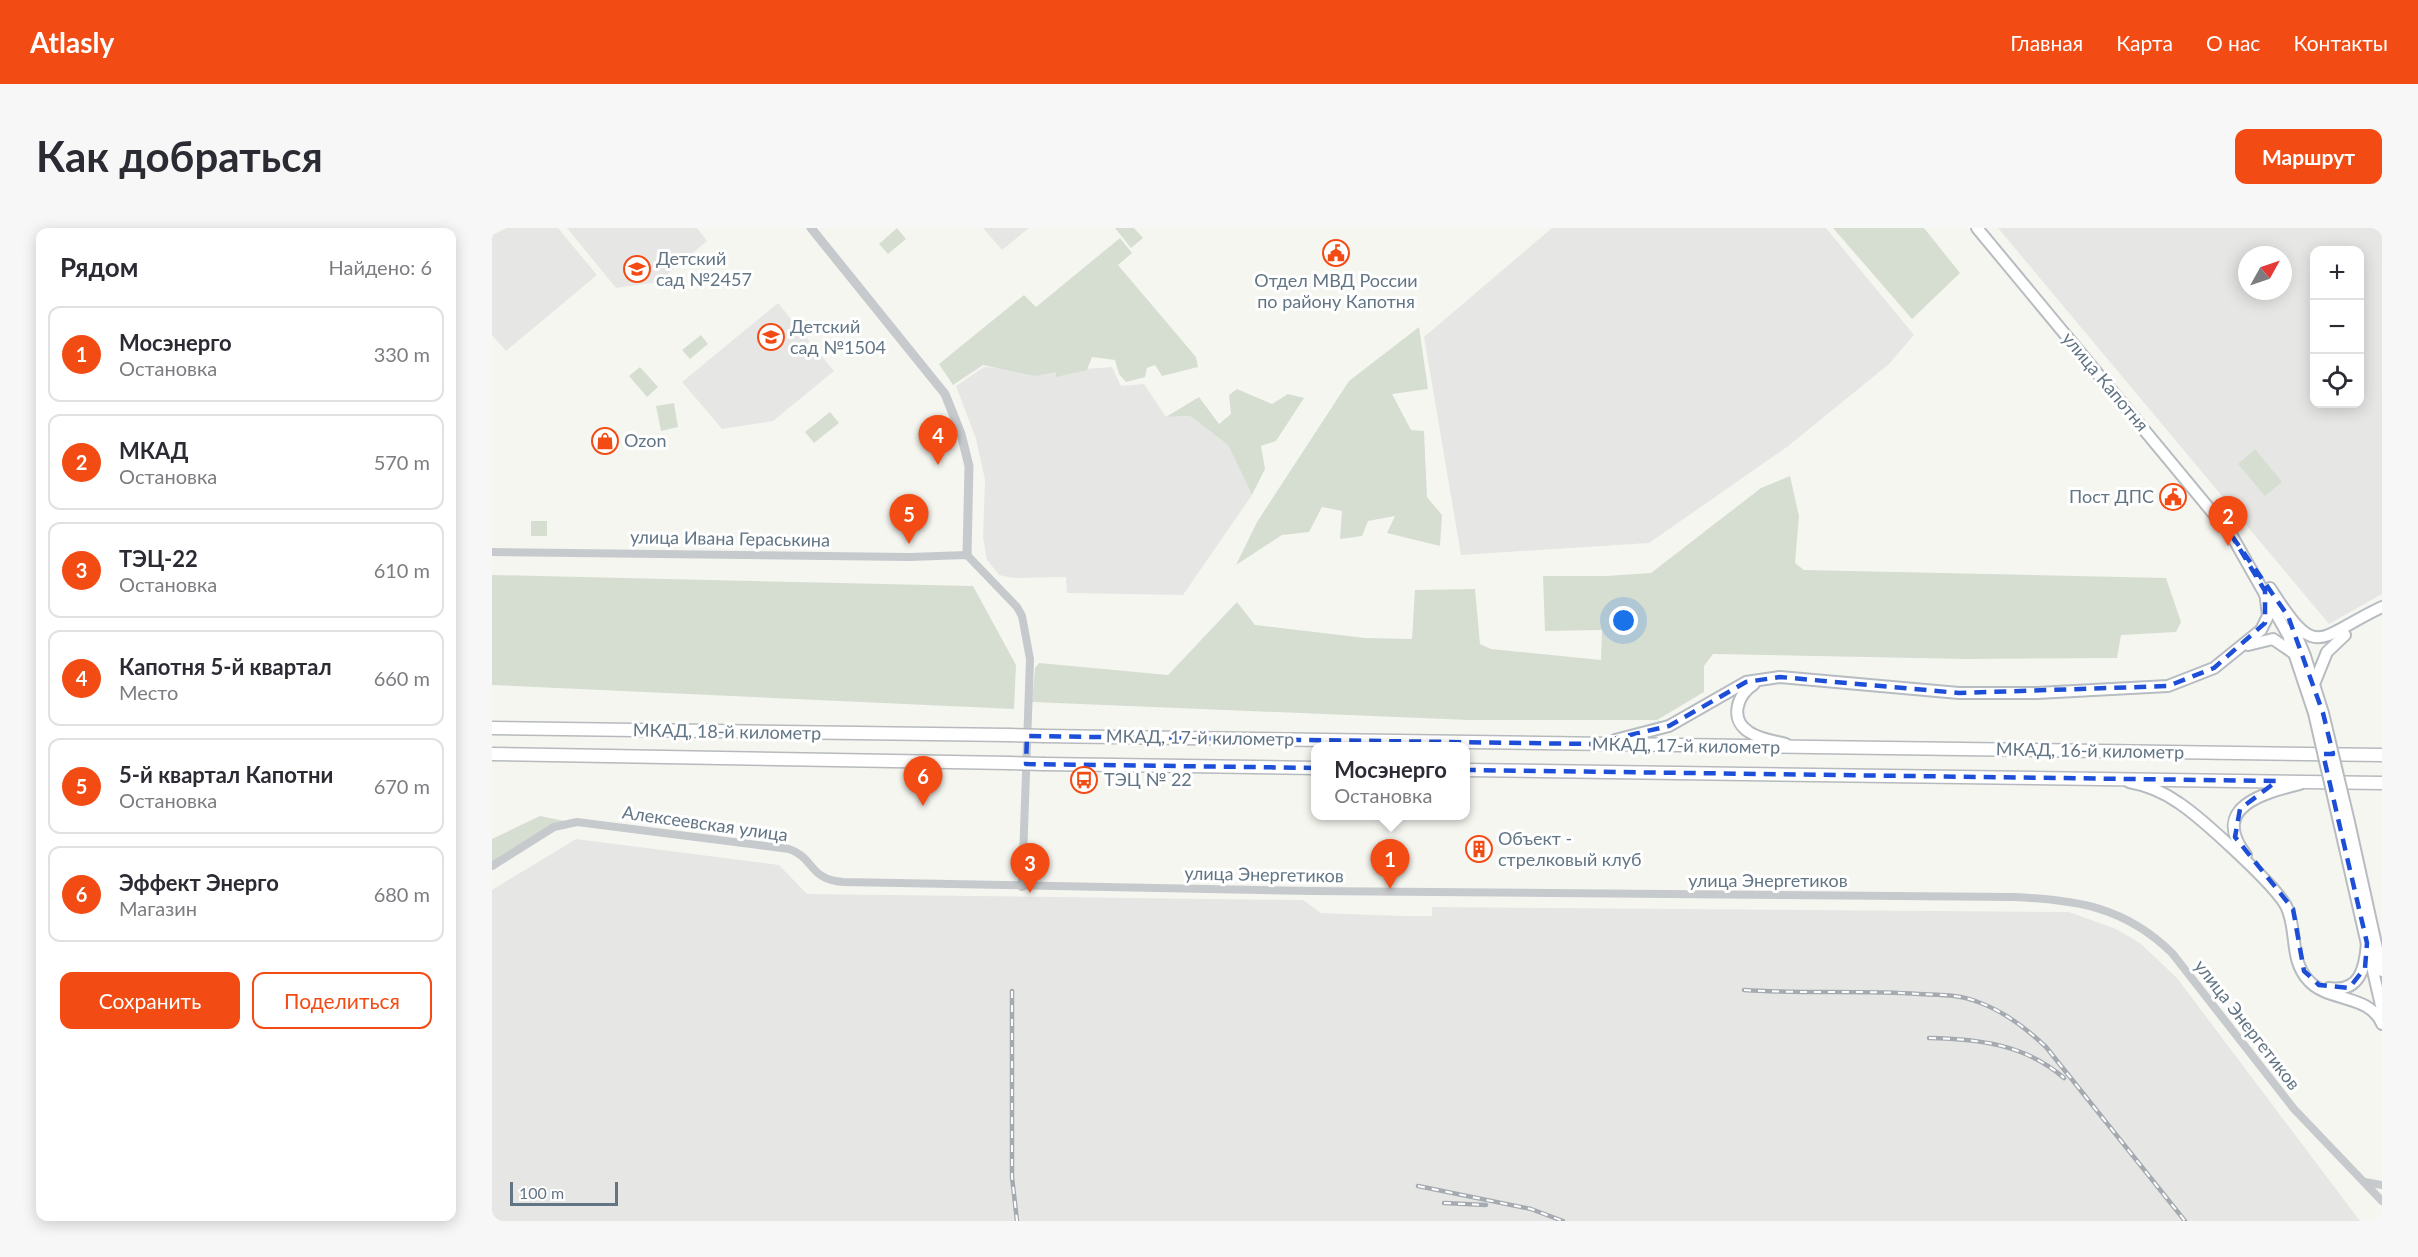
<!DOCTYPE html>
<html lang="ru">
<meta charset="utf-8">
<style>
:root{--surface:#fff;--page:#f7f7f7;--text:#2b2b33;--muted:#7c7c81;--line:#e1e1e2;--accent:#f34b14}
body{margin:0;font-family:Lato,sans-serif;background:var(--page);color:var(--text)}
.controls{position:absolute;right:18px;top:18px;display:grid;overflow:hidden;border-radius:12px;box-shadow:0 3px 15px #0003}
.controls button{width:54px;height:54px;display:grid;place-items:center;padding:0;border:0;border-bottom:2px solid var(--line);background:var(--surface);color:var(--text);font:30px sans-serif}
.compass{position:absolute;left:1746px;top:18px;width:54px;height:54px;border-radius:50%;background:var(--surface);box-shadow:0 3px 15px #0003;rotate:50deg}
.scale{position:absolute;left:18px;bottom:15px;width:108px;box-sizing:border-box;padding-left:6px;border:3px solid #627585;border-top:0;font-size:16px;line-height:21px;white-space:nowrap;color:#627585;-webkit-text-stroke:4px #fff;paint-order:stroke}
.you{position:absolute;left:1132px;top:393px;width:21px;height:21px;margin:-15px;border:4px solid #fff;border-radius:50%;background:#1a73e8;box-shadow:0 0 0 9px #1a73e833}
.badge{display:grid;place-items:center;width:39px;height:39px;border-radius:50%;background:var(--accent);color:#fff;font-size:20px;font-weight:700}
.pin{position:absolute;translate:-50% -50px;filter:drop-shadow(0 2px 3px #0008)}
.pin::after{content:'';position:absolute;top:32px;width:21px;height:18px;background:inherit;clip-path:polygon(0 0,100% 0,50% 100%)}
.popup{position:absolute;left:819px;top:514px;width:159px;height:78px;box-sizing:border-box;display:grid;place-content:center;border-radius:12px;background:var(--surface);filter:drop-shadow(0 2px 4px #0005);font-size:20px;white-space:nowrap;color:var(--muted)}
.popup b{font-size:22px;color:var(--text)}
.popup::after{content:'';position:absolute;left:50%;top:100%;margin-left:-12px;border:12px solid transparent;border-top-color:var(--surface)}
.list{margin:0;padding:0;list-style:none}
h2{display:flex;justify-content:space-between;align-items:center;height:78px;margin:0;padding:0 24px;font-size:26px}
h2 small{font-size:20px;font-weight:400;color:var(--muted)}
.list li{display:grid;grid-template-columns:39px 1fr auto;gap:18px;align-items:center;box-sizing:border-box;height:96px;margin:0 12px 12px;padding:0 12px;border:2px solid var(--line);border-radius:12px}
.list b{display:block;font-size:22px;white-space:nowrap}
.list p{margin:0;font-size:20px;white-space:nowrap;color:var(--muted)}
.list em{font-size:20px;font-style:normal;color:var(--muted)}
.actions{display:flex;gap:12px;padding:18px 24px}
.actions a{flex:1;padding:14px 0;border:2px solid var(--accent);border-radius:12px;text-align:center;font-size:21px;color:var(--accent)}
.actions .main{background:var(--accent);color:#fff}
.icon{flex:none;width:33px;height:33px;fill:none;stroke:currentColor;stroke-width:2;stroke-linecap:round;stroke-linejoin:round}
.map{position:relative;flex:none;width:1890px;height:993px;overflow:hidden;border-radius:12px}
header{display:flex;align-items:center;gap:36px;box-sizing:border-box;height:84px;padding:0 30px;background:var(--accent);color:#fff}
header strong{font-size:28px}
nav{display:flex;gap:33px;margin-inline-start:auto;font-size:21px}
.intro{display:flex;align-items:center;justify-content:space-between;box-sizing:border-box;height:144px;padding:0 36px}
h1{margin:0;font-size:42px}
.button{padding:15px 27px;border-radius:12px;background:var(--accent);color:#fff;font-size:21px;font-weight:700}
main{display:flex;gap:36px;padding:0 36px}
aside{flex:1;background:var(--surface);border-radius:12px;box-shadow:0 3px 15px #0003}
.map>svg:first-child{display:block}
.built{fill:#e6e7e5;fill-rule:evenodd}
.green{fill:#d6ded2}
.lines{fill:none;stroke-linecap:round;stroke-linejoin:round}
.secondary-casing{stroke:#b6bcc0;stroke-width:14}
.trunk-casing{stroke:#b6babd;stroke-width:15}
.minor{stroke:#c7cacd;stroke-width:8}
.tertiary{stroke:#c7cacd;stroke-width:9}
.secondary{stroke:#fff;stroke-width:10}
.trunk{stroke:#fff;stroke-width:12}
.rail-casing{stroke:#a4aab0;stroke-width:4.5}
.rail{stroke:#fff;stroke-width:2;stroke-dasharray:7;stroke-linecap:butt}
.secondary-bridge-casing{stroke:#b6bcc0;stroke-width:14;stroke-linecap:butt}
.trunk-bridge-casing{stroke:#b6babd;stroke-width:15;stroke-linecap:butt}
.secondary-bridge{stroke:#fff;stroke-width:10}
.trunk-bridge{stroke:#fff;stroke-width:12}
.marked{fill:none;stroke:#1d4ed8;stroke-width:4.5;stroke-dasharray:12 8;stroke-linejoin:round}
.labels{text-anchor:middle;stroke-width:6;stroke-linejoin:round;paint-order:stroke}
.poi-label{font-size:18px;fill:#627585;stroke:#fff;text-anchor:start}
.street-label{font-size:18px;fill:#627585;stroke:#fff}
</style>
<header>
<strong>Atlasly</strong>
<nav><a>Главная</a><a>Карта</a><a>О нас</a><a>Контакты</a></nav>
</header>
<div class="intro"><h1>Как добраться</h1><a class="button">Маршрут</a></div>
<main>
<aside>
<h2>Рядом<small>Найдено: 6</small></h2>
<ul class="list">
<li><span class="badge">1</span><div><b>Мосэнерго</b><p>Остановка</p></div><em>330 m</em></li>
<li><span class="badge">2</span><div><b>МКАД</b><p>Остановка</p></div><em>570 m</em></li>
<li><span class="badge">3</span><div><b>ТЭЦ-22</b><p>Остановка</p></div><em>610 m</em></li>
<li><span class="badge">4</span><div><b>Капотня 5-й квартал</b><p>Место</p></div><em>660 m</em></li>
<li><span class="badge">5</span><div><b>5-й квартал Капотни</b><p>Остановка</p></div><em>670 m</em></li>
<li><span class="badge">6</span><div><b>Эффект Энерго</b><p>Магазин</p></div><em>680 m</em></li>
</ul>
<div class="actions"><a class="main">Сохранить</a><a>Поделиться</a></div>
</aside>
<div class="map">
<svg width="1890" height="993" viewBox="0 0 1890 993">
<rect width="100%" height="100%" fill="#f6f6f1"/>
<g class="built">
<path d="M 15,0 L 66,0 L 105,47 L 14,123 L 0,107 L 0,7 Z"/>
<path d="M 75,0 L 205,0 L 215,13 L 166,54 L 124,60 Z"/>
<path d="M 491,0 L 537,0 L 510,22 Z"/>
<path d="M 1060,0 L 1334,0 L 1422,107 L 1397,136 L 1295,219 L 1157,315 L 969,327 L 932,109 Z"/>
<path d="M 1506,0 L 1890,0 L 1890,366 L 1837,396 ZM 1822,22 L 1868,22 L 1868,176 L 1822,176 ZM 1755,27 L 1791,27 L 1791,63 L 1755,63 Z"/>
<path d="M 286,75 L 342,143 L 281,193 L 230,201 L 190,154 Z"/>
<path d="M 492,139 L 564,143 L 620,139 L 629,158 L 652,156 L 674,189 L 698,188 L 736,217 L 760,267 L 691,367 L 575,365 L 574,349 L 521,350 L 507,347 L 495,332 L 491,310 L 493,252 L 484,211 L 464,158 Z"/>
<path d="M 84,611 L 287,637 L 315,666 L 811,672 L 829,685 L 913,688 L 940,688 L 940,679 L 1577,684 L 1624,701 L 1648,715 L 1685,750 L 1868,993 L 0,993 L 0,662 Z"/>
</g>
<g class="green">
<path d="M 405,0 L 414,11 L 396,26 L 387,16 Z"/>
<path d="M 623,0 L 642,0 L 651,10 L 639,20 Z"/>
<path d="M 1341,0 L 1432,0 L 1468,45 L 1420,91 Z"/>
<path d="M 628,10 L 640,25 L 626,37 L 704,129 L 706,139 L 670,148 L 663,137 L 655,140 L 653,149 L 634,154 L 627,146 L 623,132 L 600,129 L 595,142 L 564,149 L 564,144 L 543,148 L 491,137 L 461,157 L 447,136 L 532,67 L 544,79 Z"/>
<path d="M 927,99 L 936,161 L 900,166 L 919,202 L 932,203 L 935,269 L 950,287 L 948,318 L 895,305 L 903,288 L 876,293 L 870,308 L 848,311 L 850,283 L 830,279 L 817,304 L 790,307 L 744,337 L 765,294 L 857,153 Z"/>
<path d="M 209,107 L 216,116 L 198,131 L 190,122 Z"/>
<path d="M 148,139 L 166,159 L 155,169 L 137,148 Z"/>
<path d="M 745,161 L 780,176 L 796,166 L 812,170 L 784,213 L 769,218 L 773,241 L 760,267 L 736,217 L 698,188 L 674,189 L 707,169 L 727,196 L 739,186 L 737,167 Z"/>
<path d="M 182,175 L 186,199 L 169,203 L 164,178 Z"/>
<path d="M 338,184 L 347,195 L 322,215 L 313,204 Z"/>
<path d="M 1763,221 L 1790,254 L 1773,268 L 1746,236 Z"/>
<path d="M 1298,248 L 1307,288 L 1303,335 L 1312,342 L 1674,350 L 1689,394 L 1684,404 L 1629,407 L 1625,430 L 1474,431 L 1221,426 L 1212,438 L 1212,464 L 1165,492 L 977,492 L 540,474 L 543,440 L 547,435 L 676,447 L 745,374 L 763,397 L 873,410 L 920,411 L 923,362 L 983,361 L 988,416 L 999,421 L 1109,432 L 1110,402 L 1053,403 L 1051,348 L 1114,348 L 1159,345 L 1269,260 Z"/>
<rect x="39" y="293" width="16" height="15"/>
<path d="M 0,347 L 481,358 L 524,437 L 522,481 L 0,457 Z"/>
<path d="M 48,588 L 82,595 L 61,599 L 0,637 L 0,611 Z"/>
</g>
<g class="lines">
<defs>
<g id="secondary">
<path d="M 1485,0 L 1740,308 L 1796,407 L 1822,485"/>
<path d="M 1778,360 C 1826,435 1824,410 1890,379"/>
<path d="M 1801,399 L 1813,428 L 1831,485"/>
<path d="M 1756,417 L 1781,411 L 1800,424"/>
<path d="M 1262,456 C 1245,467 1237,491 1257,504 C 1267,511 1282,513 1294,516"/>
<path d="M 1822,456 L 1835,424 L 1853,407"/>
<path d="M 1123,512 L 1177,498 L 1254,454 L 1288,449 L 1467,465 L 1545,465 L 1676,458 L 1722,440 L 1769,402 L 1776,388 L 1773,363"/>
<path d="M 1637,554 C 1654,557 1673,565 1687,575 C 1708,589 1786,659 1795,680 C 1806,705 1797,732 1817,753 C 1836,774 1878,766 1890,796"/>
<path d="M 1847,594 L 1890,782"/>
<path d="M 1857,594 L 1890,743"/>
<path d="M 1754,627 C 1717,579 1772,565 1808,556"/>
<path d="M 1837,760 C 1868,765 1873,740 1875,715"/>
</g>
<g id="trunk">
<path d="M 0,500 L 516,507"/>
<path d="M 552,508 L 1890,527"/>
<path d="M 0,526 L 517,535"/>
<path d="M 552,536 L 823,540"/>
<path d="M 973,542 L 1890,555"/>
</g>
</defs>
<use href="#secondary" class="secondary-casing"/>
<use href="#trunk" class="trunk-casing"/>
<g class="minor">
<path d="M 0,324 L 417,329 L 475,327 L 525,379 L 530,388 L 538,431 L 530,659"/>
<path d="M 0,638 L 62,599 L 85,594 L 297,621 C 322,629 317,652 351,654 L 820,663 L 1522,669 C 1586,672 1633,679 1680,725 L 1802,881 L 1890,973"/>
<path d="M 1873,954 L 1890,957"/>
</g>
<path class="tertiary" d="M 319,0 L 453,166 L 469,206 L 477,238 L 475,327"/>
<use href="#secondary" class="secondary"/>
<use href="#trunk" class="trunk"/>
<defs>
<g id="rail">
<path d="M 1252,762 C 1311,766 1369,762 1427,766 C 1446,767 1467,766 1486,774 C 1511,783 1534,800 1554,819 L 1693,993"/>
<path d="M 520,763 L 520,949 L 525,993"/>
<path d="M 1437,810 C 1486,811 1533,816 1572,850"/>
<path d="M 926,958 L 1039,981 L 1071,993"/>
<path d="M 952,975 L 994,977"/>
</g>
</defs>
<use href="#rail" class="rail-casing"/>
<use href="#rail" class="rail"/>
<defs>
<g id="secondary-bridge">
<path d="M 1822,485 L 1847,594"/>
<path d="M 1831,485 L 1857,594"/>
</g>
<g id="trunk-bridge">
<path d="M 516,507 L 552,508"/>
<path d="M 517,535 L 552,536"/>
</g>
</defs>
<use href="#secondary-bridge" class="secondary-bridge-casing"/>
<use href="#trunk-bridge" class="trunk-bridge-casing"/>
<use href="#secondary-bridge" class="secondary-bridge"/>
<use href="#trunk-bridge" class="trunk-bridge"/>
</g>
<path class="marked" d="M 1740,308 L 1796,388 L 1831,485 L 1841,526 L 1831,526 L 1875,715 L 1873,740 L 1857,760 L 1827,757 L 1812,743 L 1801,681 L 1743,609 L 1748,581 L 1785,553 L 534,536 L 535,508 L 1099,516 L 1177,498 L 1254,454 L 1288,449 L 1467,465 L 1676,458 L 1722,440 L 1773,395 L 1773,363 Z"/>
<defs>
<symbol id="civic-ring" viewBox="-11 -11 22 22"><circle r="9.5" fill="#fff" stroke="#f34b14" stroke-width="1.5"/><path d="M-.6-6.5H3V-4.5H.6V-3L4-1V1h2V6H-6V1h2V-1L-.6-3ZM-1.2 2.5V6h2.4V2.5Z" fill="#f34b14"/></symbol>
<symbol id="school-ring" viewBox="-11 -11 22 22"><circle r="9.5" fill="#fff" stroke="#f34b14" stroke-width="1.5"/><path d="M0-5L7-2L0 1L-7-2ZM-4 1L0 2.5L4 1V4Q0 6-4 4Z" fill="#f34b14"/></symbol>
<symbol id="shop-ring" viewBox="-11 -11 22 22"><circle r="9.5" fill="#fff" stroke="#f34b14" stroke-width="1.5"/><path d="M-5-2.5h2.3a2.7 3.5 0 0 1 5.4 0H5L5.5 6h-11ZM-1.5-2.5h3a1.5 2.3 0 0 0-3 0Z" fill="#f34b14"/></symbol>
<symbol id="bus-ring" viewBox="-11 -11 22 22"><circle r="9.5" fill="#fff" stroke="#f34b14" stroke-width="1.5"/><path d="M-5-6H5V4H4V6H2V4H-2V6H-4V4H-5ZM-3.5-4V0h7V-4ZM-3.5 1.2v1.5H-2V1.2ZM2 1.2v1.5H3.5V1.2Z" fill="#f34b14"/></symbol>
<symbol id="building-ring" viewBox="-11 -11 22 22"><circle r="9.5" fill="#fff" stroke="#f34b14" stroke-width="1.5"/><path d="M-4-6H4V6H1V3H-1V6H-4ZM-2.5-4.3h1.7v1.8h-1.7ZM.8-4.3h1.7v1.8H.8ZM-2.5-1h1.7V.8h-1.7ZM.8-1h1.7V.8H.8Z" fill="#f34b14"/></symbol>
</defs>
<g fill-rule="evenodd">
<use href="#civic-ring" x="829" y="10" width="30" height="30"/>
<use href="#school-ring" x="130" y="26" width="30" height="30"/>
<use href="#school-ring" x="264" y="94" width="30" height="30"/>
<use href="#shop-ring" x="98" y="198" width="30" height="30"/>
<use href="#civic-ring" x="1666" y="254" width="30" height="30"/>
<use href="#bus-ring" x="577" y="537" width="30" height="30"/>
<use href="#building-ring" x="972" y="606" width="30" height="30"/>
</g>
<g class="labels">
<g class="poi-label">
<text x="164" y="37">Детский<tspan x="164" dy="21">сад №2457</tspan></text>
<text x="844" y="59" text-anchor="middle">Отдел МВД России<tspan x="844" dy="21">по району Капотня</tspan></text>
<text x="298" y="105">Детский<tspan x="298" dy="21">сад №1504</tspan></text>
<text x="132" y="219">Ozon</text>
<text x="1662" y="275" text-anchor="end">Пост ДПС</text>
<text x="612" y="558">ТЭЦ № 22</text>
<text x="1006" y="617">Объект -<tspan x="1006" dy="21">стрелковый клуб</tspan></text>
</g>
<g class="street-label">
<text transform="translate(1613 154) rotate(50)" y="6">улица Капотня</text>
<text transform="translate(238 311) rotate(1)" y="6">улица Ивана Гераськина</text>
<text transform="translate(235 504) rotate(1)" y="6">МКАД, 18-й километр</text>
<text transform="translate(708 510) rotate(1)" y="6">МКАД, 17-й километр</text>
<text transform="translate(1194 518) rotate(1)" y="6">МКАД, 17-й километр</text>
<text transform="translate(1598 523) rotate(1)" y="6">МКАД, 16-й километр</text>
<text transform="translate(213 596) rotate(8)" y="6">Алексеевская улица</text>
<text transform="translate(772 647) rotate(1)" y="6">улица Энергетиков</text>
<text x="1276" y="659">улица Энергетиков</text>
<text transform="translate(1755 797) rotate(52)" y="6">улица Энергетиков</text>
</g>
</g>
</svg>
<div class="controls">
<button>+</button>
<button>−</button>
<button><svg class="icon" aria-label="locate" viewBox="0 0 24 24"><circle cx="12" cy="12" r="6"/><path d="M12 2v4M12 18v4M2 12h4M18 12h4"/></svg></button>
</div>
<svg class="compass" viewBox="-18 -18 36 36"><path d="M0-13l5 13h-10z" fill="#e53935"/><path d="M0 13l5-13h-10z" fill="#7c7c81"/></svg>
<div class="scale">100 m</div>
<div class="you"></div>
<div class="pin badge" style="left:898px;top:661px">1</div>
<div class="popup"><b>Мосэнерго</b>Остановка</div>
<div class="pin badge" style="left:1736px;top:318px">2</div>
<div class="pin badge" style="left:538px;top:665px">3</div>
<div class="pin badge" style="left:446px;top:237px">4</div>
<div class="pin badge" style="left:417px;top:316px">5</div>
<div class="pin badge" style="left:431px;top:578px">6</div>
</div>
</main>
